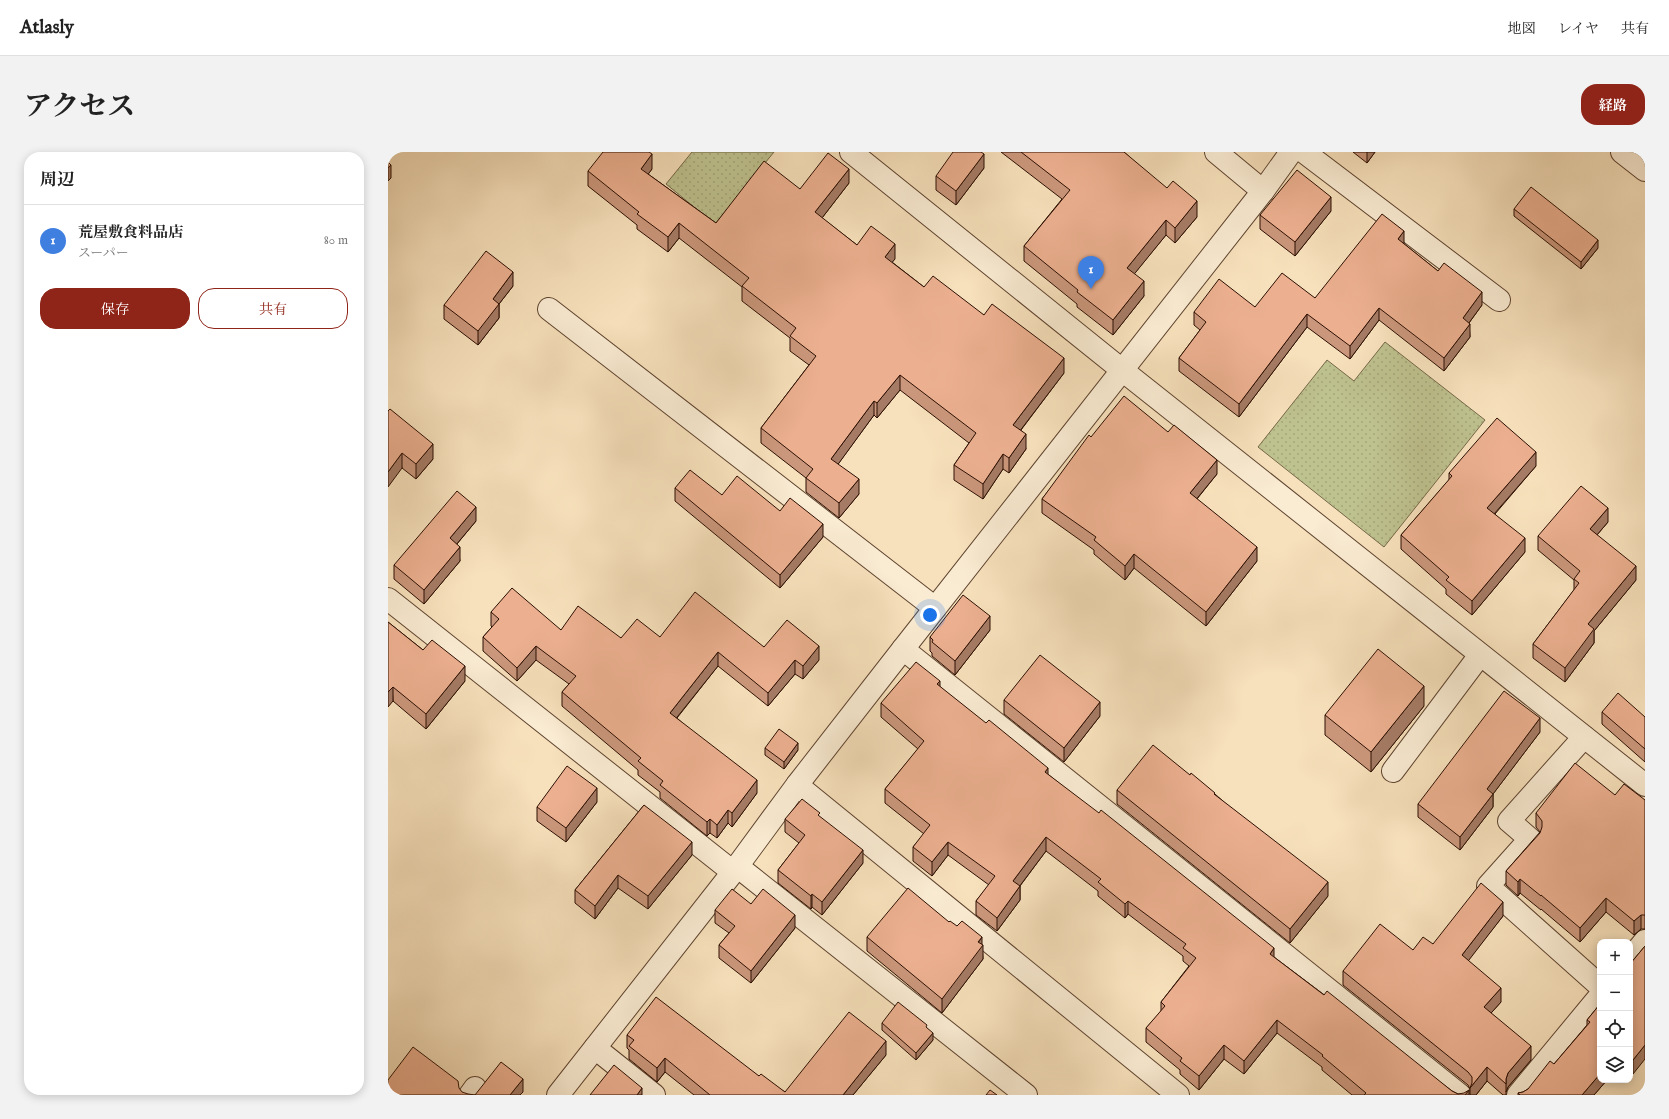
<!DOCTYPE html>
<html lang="ja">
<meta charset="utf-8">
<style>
:root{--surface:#fff;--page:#f2f2f2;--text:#222;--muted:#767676;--line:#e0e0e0;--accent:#8f2418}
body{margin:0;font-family:"IM FELL English","Noto Serif JP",serif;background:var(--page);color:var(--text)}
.controls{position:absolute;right:12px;bottom:12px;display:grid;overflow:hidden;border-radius:8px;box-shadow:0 2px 10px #0003}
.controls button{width:36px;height:36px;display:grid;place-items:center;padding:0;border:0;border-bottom:1px solid var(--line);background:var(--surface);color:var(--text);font:20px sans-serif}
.you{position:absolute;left:542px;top:463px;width:14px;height:14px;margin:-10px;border:3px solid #fff;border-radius:50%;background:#1a73e8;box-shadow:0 0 0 6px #1a73e833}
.badge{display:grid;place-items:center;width:26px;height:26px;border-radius:50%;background:var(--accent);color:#fff;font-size:13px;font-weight:700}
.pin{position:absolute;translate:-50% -33px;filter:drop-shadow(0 1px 2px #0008)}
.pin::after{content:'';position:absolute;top:21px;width:14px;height:12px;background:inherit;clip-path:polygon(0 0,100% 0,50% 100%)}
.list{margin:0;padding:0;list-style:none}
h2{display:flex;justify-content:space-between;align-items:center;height:52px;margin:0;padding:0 16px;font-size:17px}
h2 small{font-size:13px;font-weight:400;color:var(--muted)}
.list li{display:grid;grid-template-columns:26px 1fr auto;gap:12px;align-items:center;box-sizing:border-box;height:72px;padding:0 16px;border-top:1px solid var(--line)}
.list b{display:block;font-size:15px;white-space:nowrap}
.list p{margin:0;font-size:13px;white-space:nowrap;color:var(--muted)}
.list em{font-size:13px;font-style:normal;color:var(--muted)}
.actions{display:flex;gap:8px;padding:12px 16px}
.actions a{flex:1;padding:9px 0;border:1px solid var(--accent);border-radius:16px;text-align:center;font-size:14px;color:var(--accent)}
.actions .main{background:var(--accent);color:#fff}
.icon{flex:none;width:22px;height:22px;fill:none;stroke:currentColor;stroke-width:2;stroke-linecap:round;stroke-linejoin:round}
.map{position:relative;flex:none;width:1257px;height:943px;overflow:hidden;border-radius:16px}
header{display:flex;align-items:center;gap:24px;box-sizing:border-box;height:56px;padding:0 20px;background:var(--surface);border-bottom:1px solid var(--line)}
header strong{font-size:19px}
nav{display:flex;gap:22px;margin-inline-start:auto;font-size:14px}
.intro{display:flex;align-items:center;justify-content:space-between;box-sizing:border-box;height:96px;padding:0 24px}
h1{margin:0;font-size:28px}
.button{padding:10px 18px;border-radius:16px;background:var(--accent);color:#fff;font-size:14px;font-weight:700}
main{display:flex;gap:24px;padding:0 24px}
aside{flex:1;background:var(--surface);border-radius:16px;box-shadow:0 2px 10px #0003}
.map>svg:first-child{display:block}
.garden{fill:url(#garden-dots);stroke:#756848}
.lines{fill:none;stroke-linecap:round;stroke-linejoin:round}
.minor-casing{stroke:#5f4430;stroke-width:24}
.minor{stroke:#faecd3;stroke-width:22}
.wall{fill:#cb977c;stroke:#2c0f02}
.shaded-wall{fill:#a57b65;stroke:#2c0f02}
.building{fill:#ecb090;stroke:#2c0f02}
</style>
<header>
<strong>Atlasly</strong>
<nav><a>地図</a><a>レイヤ</a><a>共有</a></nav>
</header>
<div class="intro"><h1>アクセス</h1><a class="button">経路</a></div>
<main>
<aside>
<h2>周辺<small></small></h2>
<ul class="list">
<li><span class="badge" style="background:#3f7fe0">1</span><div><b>荒屋敷食料品店</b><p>スーパー</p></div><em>80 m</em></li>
</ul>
<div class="actions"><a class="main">保存</a><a>共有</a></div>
</aside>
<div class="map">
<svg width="1257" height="943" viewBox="0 0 1257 943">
<defs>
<pattern id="garden-dots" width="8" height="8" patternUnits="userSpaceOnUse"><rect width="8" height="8" fill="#bec28f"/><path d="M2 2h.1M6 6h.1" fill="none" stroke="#a3a67a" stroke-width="1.8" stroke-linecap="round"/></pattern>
</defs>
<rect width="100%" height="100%" fill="#f7e1bc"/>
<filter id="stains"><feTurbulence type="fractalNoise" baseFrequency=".005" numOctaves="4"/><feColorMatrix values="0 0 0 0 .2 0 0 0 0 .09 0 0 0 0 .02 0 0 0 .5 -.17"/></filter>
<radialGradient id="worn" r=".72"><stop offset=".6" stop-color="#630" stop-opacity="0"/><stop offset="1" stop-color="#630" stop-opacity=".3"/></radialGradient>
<g class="garden">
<path d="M 304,0 L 386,0 L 327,72 L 278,32 Z"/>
<path d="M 997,190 L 1097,268 L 996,395 L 870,295 L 939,208 L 966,229 Z"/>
</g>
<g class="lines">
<defs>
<g id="minor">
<path d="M 463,0 L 734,218 L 1257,633"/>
<path d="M 828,0 L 875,39"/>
<path d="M 916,0 L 1111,148"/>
<path d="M 1234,0 L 1257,18"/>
<path d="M 161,157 L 547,456"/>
<path d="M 0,447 L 345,720"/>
<path d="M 515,497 L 1072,943"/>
<path d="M 1196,585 L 1121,669 L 1142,687 L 1100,734 L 1212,834"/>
<path d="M 1005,619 L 1092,503"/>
<path d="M 409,633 L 790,943"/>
<path d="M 349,714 L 638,943"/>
<path d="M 1242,807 L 1257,789"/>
<path d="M 207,896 L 266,943"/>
<path d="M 82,943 L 87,936"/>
<path d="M 170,943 L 345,720 L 409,633 L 515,497 L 875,39 L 903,0"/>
<path d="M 1130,943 L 1212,844"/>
</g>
</defs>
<use href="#minor" class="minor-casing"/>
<use href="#minor" class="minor"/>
</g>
<g class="wall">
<path d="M 613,0 L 736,0 L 809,65 L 787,91 L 778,83 L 746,122 L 756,144 L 725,183 L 689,155 L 689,152 L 636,109 L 636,94 L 674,47 Z"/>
<path d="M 965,0 L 987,0 L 979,11 Z"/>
<path d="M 596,16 L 568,53 L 548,38 L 548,24 Z"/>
<path d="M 264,17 L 260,22 L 328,71 L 412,37 L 461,31 L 434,66 L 469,93 L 507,107 L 504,110 L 536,135 L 596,163 L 676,221 L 633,278 L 638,297 L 621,321 L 615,317 L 595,347 L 566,328 L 566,313 L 581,291 L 512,238 L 489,266 L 486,263 L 450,312 L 471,342 L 451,366 L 418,340 L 418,326 L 373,291 L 373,276 L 421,213 L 402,199 L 402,186 L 354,149 L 354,135 L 291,86 L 280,100 L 249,77 L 249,73 L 200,34 L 200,19 Z"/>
<path d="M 1126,57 L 1210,96 L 1193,117 L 1126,64 Z"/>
<path d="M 943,59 L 907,104 L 872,77 L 872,63 Z"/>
<path d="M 1016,92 L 1050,119 L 1094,153 L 1081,171 L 1082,185 L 1056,219 L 991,168 L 962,207 L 919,175 L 851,265 L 791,219 L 791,206 L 812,178 L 806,173 L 806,160 L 867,155 L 927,146 Z"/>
<path d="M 125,134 L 111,152 L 111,166 L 90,193 L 56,167 L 56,153 Z"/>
<path d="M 0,259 L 45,307 L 28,327 L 14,316 Z"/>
<path d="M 703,285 L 829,322 L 809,347 L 869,409 L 818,474 L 746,416 L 737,428 L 706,402 L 706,398 L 654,361 L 654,347 Z"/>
<path d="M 1148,314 L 1107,362 L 1137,400 L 1084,463 L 1058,442 L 1058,437 L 1013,397 L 1013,383 L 1061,328 L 1061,321 Z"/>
<path d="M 287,336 L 334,343 L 435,385 L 392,436 L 287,349 Z"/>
<path d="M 88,369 L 69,392 L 72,409 L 36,452 L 6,427 L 6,413 Z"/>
<path d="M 1220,370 L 1209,383 L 1248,428 L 1206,479 L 1206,491 L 1177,530 L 1145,506 L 1145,492 L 1186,438 L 1186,428 L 1150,398 L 1150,384 Z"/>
<path d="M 103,460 L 173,478 L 233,486 L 272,485 L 376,495 L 431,508 L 415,527 L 407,522 L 380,554 L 330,514 L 289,566 L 369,641 L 344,675 L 340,671 L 329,686 L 322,681 L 319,684 L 272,646 L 272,640 L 250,623 L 250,618 L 174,554 L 174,540 L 181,532 L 148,508 L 129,529 L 95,499 L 95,485 L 104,475 L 103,474 Z"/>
<path d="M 0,470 L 35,498 L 77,529 L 38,577 L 5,549 Z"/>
<path d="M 602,478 L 567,523 L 544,504 L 544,501 L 542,499 L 542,485 Z"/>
<path d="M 552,535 L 886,805 L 1064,939 L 1070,942 L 1081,943 L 964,943 L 934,918 L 934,915 L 889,881 L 856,922 L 836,907 L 811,938 L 792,922 L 792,918 L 758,890 L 758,876 L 773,860 L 773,850 L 801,814 L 795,809 L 795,804 L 740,762 L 737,766 L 710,744 L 710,739 L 658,699 L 632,734 L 632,748 L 609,779 L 588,763 L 588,749 L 601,733 L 560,703 L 544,724 L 525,709 L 525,695 L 536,682 L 497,651 L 497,637 L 530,597 L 493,565 L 493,551 Z"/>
<path d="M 616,548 L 712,564 L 676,610 L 616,562 Z"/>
<path d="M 1036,554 L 983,620 L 937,583 L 937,563 Z"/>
<path d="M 1214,560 L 1257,565 L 1257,610 L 1214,572 Z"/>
<path d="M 1152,580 L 1105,642 L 1105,655 L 1072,698 L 1030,665 L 1030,652 Z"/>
<path d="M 377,596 L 410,598 L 396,617 L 377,603 Z"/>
<path d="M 802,623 L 827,642 L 940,744 L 902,791 L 729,652 L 729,638 Z"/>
<path d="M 1227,643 L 1257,648 L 1257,777 L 1253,777 L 1246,783 L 1218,760 L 1192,790 L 1153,757 L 1153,758 L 1132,741 L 1130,744 L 1118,733 L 1118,719 L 1152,680 L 1148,675 L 1148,661 Z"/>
<path d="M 209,650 L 178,690 L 149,669 L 149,655 Z"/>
<path d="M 256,653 L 304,703 L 260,757 L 230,736 L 207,767 L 187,751 L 187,738 Z"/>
<path d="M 432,665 L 475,711 L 434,763 L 424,755 L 423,757 L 390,731 L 390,718 L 411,691 L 397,680 L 397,667 Z"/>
<path d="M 363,752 L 407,776 L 363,831 L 331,806 L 331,793 L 341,781 L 327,771 L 327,758 Z"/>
<path d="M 1115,764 L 1080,808 L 1113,850 L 1103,861 L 1143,908 L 1120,935 L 1118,940 L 1118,943 L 1115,943 L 1099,929 L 1088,943 L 1082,943 L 1082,937 L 1080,933 L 955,833 L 955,819 L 1045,792 Z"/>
<path d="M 561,770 L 594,793 L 595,807 L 554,861 L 479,799 L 479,785 Z"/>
<path d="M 1257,794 L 1245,922 L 1242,920 L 1242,812 Z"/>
<path d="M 1212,852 L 1212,928 L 1219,928 L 1206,943 L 1130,943 L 1130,941 L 1135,940 L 1140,937 L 1166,912 L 1199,873 L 1199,868 Z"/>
<path d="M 494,871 L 539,876 L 545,888 L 528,908 L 494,878 Z"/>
<path d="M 239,883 L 371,924 L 397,940 L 498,903 L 465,943 L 306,943 L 277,920 L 269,930 L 241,907 L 241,898 L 239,896 Z"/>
</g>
<g class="shaded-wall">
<path d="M 979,0 L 987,0 L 979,11 Z"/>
<path d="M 264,2 L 264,17 L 253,32 L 253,17 Z"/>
<path d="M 596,2 L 596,16 L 568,53 L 568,39 Z"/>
<path d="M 3,13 L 3,26 L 0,29 L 0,16 Z"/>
<path d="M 461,17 L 461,31 L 427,75 L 427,60 Z"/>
<path d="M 943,45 L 943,59 L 907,104 L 907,90 Z"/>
<path d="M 809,49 L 809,65 L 787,91 L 787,76 Z"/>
<path d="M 778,68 L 778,83 L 739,131 L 739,116 Z"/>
<path d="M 291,71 L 291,86 L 280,100 L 280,85 Z"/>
<path d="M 1016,79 L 1016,92 L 1010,100 L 1010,87 Z"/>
<path d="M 1210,88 L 1210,96 L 1193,117 L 1193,110 Z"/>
<path d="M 507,92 L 507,107 L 497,119 L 497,105 Z"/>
<path d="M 125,120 L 125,134 L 111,152 L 111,166 L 90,193 L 90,179 L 105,147 Z"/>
<path d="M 756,129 L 756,144 L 725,183 L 725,168 Z"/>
<path d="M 1094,140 L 1094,153 L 1075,179 L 1075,166 Z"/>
<path d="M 991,156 L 991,168 L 962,207 L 962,194 Z"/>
<path d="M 919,162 L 919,175 L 851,265 L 851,252 Z"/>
<path d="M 1082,172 L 1082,185 L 1056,219 L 1056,206 Z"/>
<path d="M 676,206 L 676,221 L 625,288 L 625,273 Z"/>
<path d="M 512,223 L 512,238 L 489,266 L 489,251 Z"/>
<path d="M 486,249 L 486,263 L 443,322 L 443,307 Z"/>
<path d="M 638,282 L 638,297 L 621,321 L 621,306 Z"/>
<path d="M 45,292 L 45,307 L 28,327 L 28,312 Z"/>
<path d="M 1148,300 L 1148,314 L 1099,370 L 1099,356 Z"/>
<path d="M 14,301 L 14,316 L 0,335 L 0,320 Z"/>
<path d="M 615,302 L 615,317 L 595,347 L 595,332 Z"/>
<path d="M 829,308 L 829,322 L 802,355 L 802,341 Z"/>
<path d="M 471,327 L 471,342 L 451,366 L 451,351 Z"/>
<path d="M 88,355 L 88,369 L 62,400 L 62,386 Z"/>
<path d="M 1220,356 L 1220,370 L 1202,391 L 1202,377 Z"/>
<path d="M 435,372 L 435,385 L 392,436 L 392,423 Z"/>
<path d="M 1137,386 L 1137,400 L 1084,463 L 1084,449 Z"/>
<path d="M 72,395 L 72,409 L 36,452 L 36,438 Z"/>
<path d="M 869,395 L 869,409 L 818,474 L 818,460 Z"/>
<path d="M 746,402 L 746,416 L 737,428 L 737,414 Z"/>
<path d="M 1248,414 L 1248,428 L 1206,479 L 1206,491 L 1177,530 L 1177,516 L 1200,472 Z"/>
<path d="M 602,464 L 602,478 L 567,523 L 567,509 Z"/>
<path d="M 148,494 L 148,508 L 129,529 L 129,516 Z"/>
<path d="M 431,494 L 431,508 L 415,527 L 415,514 Z"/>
<path d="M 330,500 L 330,514 L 282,574 L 282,561 Z"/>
<path d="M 407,508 L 407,522 L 380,554 L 380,541 Z"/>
<path d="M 77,514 L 77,529 L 38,577 L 38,562 Z"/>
<path d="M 552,529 L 552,542 L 549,532 Z"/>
<path d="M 1036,534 L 1036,554 L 983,620 L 983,600 Z"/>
<path d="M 5,535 L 5,549 L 0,555 L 0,540 Z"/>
<path d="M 712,550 L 712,564 L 676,610 L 676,596 Z"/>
<path d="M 1152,566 L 1152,580 L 1099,650 L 1099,637 Z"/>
<path d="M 410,591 L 410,598 L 396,617 L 396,610 Z"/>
<path d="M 660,616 L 660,629 L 657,620 Z"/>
<path d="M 369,628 L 369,641 L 344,675 L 344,661 Z"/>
<path d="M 209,636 L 209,650 L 178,690 L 178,676 Z"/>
<path d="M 1105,642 L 1105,655 L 1072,698 L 1072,685 Z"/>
<path d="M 340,658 L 340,671 L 329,686 L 329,673 Z"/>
<path d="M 322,667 L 322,681 L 319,684 L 319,670 Z"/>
<path d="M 658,685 L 658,699 L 625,743 L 625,729 Z"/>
<path d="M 304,690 L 304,703 L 260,757 L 260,744 Z"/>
<path d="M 560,690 L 560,703 L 544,724 L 544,710 Z"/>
<path d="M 475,698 L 475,711 L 434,763 L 434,750 Z"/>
<path d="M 230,723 L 230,736 L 207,767 L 207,754 Z"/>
<path d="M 1132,727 L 1132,741 L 1130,744 L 1130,730 Z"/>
<path d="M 940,730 L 940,744 L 902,791 L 902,777 Z"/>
<path d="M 632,734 L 632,748 L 609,779 L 609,766 Z"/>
<path d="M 424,742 L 424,755 L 423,757 L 423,744 Z"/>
<path d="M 1218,746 L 1218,760 L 1192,790 L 1192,776 Z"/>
<path d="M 740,749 L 740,762 L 737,766 L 737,752 Z"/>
<path d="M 1115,750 L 1115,764 L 1074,817 L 1074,803 Z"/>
<path d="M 407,763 L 407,776 L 363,831 L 363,819 Z"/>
<path d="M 1253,763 L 1253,777 L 1246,783 L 1246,769 Z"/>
<path d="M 594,785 L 594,794 L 595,793 L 595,807 L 554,861 L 554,847 Z"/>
<path d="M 886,796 L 886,810 L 882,802 Z"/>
<path d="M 1113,836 L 1113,850 L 1096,869 L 1096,855 Z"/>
<path d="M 889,868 L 889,881 L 856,922 L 856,909 Z"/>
<path d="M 545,881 L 545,888 L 528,908 L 528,901 Z"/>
<path d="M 498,889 L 498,903 L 465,943 L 455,943 Z"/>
<path d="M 836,893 L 836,907 L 811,938 L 811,924 Z"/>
<path d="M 1257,893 L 1257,907 L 1245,922 L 1245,908 Z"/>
<path d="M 1143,894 L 1143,908 L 1120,935 L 1118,940 L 1118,927 L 1120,921 Z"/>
<path d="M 277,906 L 277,920 L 269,930 L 269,916 Z"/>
<path d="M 1099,915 L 1099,929 L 1088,943 L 1082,943 L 1082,936 Z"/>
<path d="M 1212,922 L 1212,928 L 1219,928 L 1206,943 L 1194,943 Z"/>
<path d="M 135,927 L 135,940 L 132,943 L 122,943 Z"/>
<path d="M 254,936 L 254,943 L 249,943 Z"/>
<path d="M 1081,938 L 1081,943 L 1077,943 Z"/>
</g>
<g class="building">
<path d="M 215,0 L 261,0 L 264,2 L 253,17 L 328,71 L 376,9 L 412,37 L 440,1 L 461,17 L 427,60 L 469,93 L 483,74 L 507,92 L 497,105 L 536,135 L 545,124 L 596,163 L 604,152 L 676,206 L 625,273 L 638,282 L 621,306 L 615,302 L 595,332 L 566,313 L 588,281 L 512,223 L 489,251 L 486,249 L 443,307 L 471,327 L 451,351 L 418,326 L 425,317 L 373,276 L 428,204 L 402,184 L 408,176 L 354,134 L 361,126 L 291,71 L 280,85 L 249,62 L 251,60 L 200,19 Z"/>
<path d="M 565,0 L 593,0 L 596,2 L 568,39 L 548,24 Z"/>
<path d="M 633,0 L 736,0 L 779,36 L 785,29 L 809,49 L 787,76 L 778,68 L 739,116 L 756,129 L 725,168 L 689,140 L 690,138 L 636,94 L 682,38 Z"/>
<path d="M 0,10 L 3,13 L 0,16 Z"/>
<path d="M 909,18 L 943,45 L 907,90 L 872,63 Z"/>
<path d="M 1143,35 L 1210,88 L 1193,110 L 1126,57 Z"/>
<path d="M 994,62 L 1016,79 L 1010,87 L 1050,119 L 1056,111 L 1094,140 L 1075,166 L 1082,172 L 1056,206 L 991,156 L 962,194 L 919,162 L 851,252 L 791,206 L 818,170 L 806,160 L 831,127 L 867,155 L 894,121 L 927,146 Z"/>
<path d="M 98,99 L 125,120 L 105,147 L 111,152 L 90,179 L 56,153 Z"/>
<path d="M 736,244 L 780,280 L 786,273 L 829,308 L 802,341 L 869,395 L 818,460 L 746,402 L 737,414 L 706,388 L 708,385 L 654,347 L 701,283 L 703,285 Z"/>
<path d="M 2,257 L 45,292 L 28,312 L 14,301 L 0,320 L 0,259 Z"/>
<path d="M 1109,266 L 1148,300 L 1099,356 L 1137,386 L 1084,449 L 1058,428 L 1061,425 L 1013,383 L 1064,324 L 1061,321 Z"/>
<path d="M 302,318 L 334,343 L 349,324 L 392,359 L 402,346 L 435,372 L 392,423 L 287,336 Z"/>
<path d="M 1193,334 L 1220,356 L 1202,377 L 1248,414 L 1200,472 L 1206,477 L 1177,516 L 1145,492 L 1191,431 L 1186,427 L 1192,419 L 1150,384 Z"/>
<path d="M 69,339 L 88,355 L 62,386 L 72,395 L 36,438 L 6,413 Z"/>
<path d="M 124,436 L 173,478 L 190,454 L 233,486 L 249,467 L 272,485 L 307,440 L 376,495 L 399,468 L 431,494 L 415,514 L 407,508 L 380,541 L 330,500 L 282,561 L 369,628 L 344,661 L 340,658 L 329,673 L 322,667 L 319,670 L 272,633 L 275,629 L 250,609 L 253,606 L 174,540 L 188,524 L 148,494 L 129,516 L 95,485 L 111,467 L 103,460 Z"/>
<path d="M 575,443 L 602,464 L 567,509 L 544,490 L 545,488 L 542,485 Z"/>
<path d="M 0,470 L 35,498 L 44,488 L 77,514 L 38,562 L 5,535 L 0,540 Z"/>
<path d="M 990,497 L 1036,534 L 983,600 L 937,563 Z"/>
<path d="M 652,503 L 712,550 L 676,596 L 616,548 Z"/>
<path d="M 528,510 L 552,529 L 549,532 L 598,571 L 601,568 L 660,616 L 657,620 L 711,661 L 713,658 L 886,796 L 882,802 L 936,843 L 939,839 L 1064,939 L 1070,942 L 1076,941 L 1081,938 L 1077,943 L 976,943 L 978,941 L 934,904 L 935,903 L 889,868 L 856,909 L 836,893 L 811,924 L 792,909 L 794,906 L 758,876 L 777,854 L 773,850 L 808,806 L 795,796 L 798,792 L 740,749 L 737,752 L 710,730 L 713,727 L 658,685 L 625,729 L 632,734 L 609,766 L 588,749 L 607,724 L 560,690 L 544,710 L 525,695 L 542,673 L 497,637 L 536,589 L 493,551 Z"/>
<path d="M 1116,539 L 1152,566 L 1099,637 L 1105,642 L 1072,685 L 1030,652 Z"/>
<path d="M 1230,541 L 1257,565 L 1257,597 L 1214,560 Z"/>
<path d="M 391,577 L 410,591 L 396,610 L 377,596 Z"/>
<path d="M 765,593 L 802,623 L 803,621 L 827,641 L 826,642 L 940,730 L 902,777 L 729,638 Z"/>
<path d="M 1187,611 L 1227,643 L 1236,632 L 1257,648 L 1257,763 L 1253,763 L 1246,769 L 1218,746 L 1192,776 L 1153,743 L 1153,744 L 1132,727 L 1130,730 L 1118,719 L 1152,681 L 1154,675 L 1154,669 L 1148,661 Z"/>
<path d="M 179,614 L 209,636 L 178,676 L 149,655 Z"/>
<path d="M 414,647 L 432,661 L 430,663 L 475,698 L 434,750 L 424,742 L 423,744 L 390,718 L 417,683 L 397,667 Z"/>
<path d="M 256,653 L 304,690 L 260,744 L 230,723 L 207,754 L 187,738 Z"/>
<path d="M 1093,731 L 1115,750 L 1074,803 L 1113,836 L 1096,855 L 1143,894 L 1120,921 L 1118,927 L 1118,932 L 1099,915 L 1082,936 L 1084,931 L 1084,925 L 1080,920 L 955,819 L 992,772 L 1025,798 L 1035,785 L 1045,792 Z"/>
<path d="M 520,736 L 561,770 L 562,769 L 569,774 L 574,769 L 594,785 L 590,790 L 595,793 L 554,847 L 479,785 Z"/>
<path d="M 344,737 L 363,752 L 375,737 L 407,763 L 363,819 L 331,793 L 347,774 L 327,758 Z"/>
<path d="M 1257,794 L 1257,893 L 1245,908 L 1242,905 L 1242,812 Z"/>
<path d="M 268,845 L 371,924 L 373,922 L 397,940 L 461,860 L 498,889 L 455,943 L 322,943 L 277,906 L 269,916 L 241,894 L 246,888 L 239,883 Z"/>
<path d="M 510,850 L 539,873 L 538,875 L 545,881 L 528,901 L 494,871 Z"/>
<path d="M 1212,852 L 1212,922 L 1194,943 L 1132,943 L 1130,941 L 1135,940 L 1140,937 L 1162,909 L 1166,912 L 1202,870 L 1199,868 Z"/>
<path d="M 25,895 L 70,929 L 71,936 L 74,940 L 80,942 L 87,943 L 113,910 L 135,927 L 122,943 L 0,943 L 0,928 Z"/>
<path d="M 226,913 L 254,936 L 249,943 L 202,943 Z"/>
<path d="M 602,938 L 609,943 L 598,943 Z"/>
</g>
<rect width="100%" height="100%" filter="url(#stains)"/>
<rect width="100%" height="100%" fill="url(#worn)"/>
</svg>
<div class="controls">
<button>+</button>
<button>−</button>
<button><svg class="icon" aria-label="locate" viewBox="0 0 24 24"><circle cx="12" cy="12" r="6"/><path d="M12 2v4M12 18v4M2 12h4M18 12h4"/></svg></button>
<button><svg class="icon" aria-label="layers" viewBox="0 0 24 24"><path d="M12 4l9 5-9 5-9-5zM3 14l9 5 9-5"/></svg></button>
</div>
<div class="you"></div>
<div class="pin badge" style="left:703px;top:137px;background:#3f7fe0">1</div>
</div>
</main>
